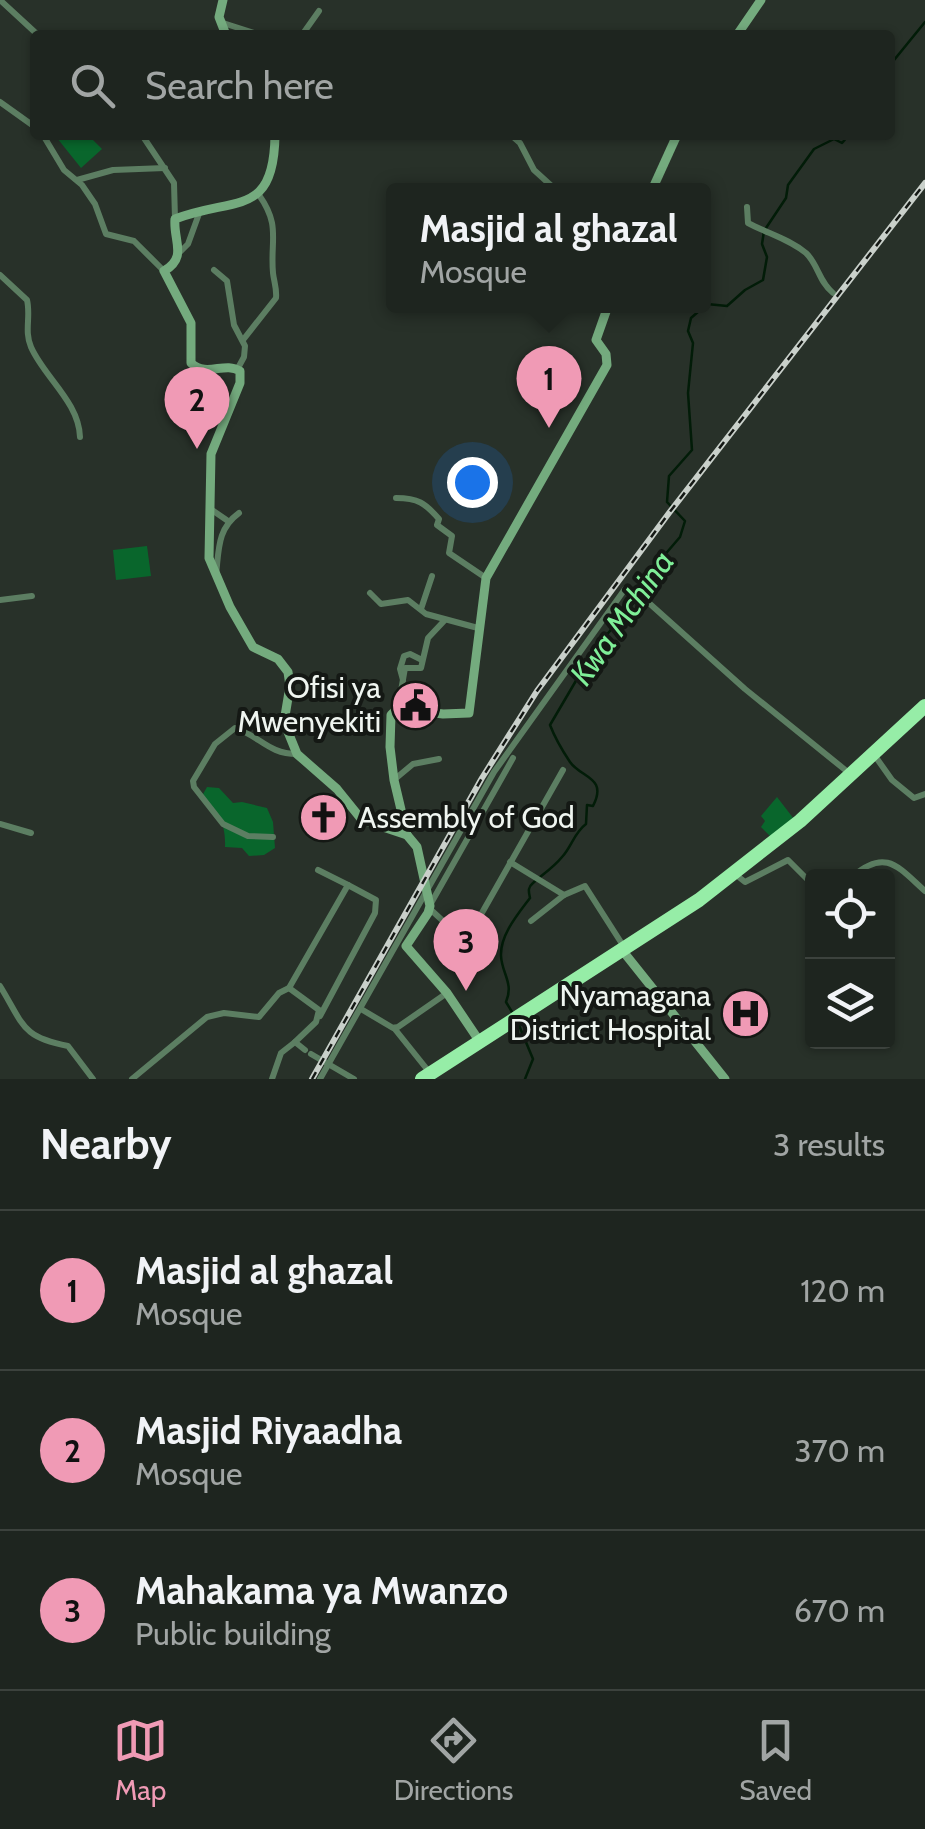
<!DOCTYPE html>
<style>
:root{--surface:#1e251f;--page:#2b312c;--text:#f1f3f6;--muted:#a1a5a4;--line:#3c423d;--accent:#f09ab5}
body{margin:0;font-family:Cabin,sans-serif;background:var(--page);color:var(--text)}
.controls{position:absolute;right:30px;bottom:30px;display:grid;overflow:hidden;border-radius:10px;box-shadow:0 2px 8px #0004}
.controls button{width:90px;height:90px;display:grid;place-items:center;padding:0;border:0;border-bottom:2px solid var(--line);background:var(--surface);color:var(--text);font:50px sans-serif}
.you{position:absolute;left:472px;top:482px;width:35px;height:35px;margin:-25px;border:8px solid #fff;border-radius:50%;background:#1a73e8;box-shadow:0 0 0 15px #1a73e833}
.badge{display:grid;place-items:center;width:65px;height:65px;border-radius:50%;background:var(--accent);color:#111;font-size:32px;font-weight:700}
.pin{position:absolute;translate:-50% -82px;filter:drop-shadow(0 2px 5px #0008)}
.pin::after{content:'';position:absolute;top:52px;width:35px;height:30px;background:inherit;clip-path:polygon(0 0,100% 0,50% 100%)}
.popup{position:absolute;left:386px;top:183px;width:325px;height:130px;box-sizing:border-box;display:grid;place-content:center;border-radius:10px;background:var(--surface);filter:drop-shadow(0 2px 8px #0005);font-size:32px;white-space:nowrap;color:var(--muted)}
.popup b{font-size:38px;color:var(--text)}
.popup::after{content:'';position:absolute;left:50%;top:100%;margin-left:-20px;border:20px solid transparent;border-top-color:var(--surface)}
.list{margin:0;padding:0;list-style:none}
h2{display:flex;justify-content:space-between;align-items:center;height:130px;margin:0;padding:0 40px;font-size:42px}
h2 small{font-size:32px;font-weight:400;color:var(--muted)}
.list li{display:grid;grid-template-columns:65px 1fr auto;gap:30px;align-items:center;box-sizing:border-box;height:160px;padding:0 40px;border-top:2px solid var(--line)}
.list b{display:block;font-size:38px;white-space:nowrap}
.list p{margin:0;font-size:32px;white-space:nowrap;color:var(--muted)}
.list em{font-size:32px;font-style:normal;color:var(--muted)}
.icon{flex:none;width:55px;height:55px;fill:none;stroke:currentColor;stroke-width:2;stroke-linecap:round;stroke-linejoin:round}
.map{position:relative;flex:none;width:925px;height:1079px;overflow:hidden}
.search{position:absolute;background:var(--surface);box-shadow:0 2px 8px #0004;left:30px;right:30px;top:30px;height:110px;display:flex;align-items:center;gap:25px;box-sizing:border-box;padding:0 35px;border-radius:10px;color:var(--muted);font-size:38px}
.sheet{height:610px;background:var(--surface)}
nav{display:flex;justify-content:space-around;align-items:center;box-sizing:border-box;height:140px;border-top:2px solid var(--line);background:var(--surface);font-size:28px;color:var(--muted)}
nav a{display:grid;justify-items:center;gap:5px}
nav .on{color:var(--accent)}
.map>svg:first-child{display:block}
.green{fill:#09662c}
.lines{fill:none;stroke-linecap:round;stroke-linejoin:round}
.stream{stroke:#021c08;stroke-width:2.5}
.street{stroke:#5c7e62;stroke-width:6}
.secondary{stroke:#74ab7e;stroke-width:9}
.highway{stroke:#96eda7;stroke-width:14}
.rail-casing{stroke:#c9d0ca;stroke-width:6}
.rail{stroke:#141814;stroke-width:2.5;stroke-dasharray:8;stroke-linecap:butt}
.labels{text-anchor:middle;stroke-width:8;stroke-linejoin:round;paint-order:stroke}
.poi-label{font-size:30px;fill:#eff5f0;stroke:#141814;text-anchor:end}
.water-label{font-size:32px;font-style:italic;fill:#7fef98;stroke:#141814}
</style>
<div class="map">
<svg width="925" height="1079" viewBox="0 0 925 1079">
<rect width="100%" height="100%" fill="#283129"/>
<g class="green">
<path d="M 59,135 L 88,135 L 102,149 L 81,168 L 57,138 Z"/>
<path d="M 147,546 L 151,576 L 116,580 L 113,550 Z"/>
<path d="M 207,787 L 219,788 L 233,803 L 242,802 L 267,808 L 273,822 L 275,848 L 264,855 L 249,856 L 242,848 L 225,847 C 226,823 218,812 202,796 Z"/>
<path d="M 777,797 L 794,819 L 771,837 L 761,827 L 765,821 L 761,816 Z"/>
</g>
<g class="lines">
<g class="stream">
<path d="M 890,65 L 925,22"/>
<path d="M 512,1012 L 506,1002 C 514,983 502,974 501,956 C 500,935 518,914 530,898 C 529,892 527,888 533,883 C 542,875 554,867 562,857 C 572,846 574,833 586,824 L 587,805 L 593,806 C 608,777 581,778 570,762 C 562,750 555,738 550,725 L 594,650 L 640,595 L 656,574 L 662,558 L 680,537 L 685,521 L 667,502 L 669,476 L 692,450 L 688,393 L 693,343 L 688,331 L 691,318 L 707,304 L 727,306 L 745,290 L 763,280 L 767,257 L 762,244 L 764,231 L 786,198 L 788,185 L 814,149 L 834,139 L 842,143 L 849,135"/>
<path d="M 518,1023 L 533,1059 L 525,1079"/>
</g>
<g class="street">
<path d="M 0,0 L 38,35"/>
<path d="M 223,23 L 260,35"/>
<path d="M 302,35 L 319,11"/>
<path d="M 0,102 L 35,127"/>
<path d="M 43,135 L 64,170 L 82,185 L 95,204 L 106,234 L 134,241 L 164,271"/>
<path d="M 142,135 L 174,183 L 175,219"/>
<path d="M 511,135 L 520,143 L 534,170 L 556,190"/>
<path d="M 77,180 L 113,170 L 165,168"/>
<path d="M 747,207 L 748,223 C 769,234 789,239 806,253 C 818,264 819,282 833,293"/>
<path d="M 180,252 L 188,244 L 200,211"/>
<path d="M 214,270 L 227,281 L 234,325 L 245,346 L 244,357 L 238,368"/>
<path d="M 0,275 L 27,300 C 31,316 24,331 31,347 C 44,377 79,402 80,437"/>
<path d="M 243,340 L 276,298 C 277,289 274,282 273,273 C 270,240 281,226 259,195"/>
<path d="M 396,498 C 418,498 425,503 439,519 L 437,525 L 452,536 L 449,553 L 486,578"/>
<path d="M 212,510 L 228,521"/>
<path d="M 216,575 C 219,550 217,529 239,513"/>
<path d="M 370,593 L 381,604 L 408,600 L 426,614 L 478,628"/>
<path d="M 0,600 L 32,596"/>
<path d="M 421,609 L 432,576"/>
<path d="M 403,680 L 400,669 L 404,656 L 410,654 L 422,660"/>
<path d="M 398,708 L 405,668 L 421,668 L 428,638 L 444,621"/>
<path d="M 875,756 L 892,780 L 914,798 L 925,794"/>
<path d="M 395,779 L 413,764 L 439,759"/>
<path d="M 0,824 L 31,833"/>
<path d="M 273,837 L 248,836 L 223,824 L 194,787 L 193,781 L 215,744 L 235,728 C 260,736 268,754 297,754"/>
<path d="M 510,862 L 564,895"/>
<path d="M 318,870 L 348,885"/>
<path d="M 735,874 L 745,882 L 788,860 L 812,884"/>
<path d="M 853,876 C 886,848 898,867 925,891"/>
<path d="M 430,905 L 513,758"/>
<path d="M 430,909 L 480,955"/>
<path d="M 531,921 L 564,895 L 585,886 L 624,947"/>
<path d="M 466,941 L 563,770"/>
<path d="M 0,986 C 24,1025 21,1037 68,1046 L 93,1079"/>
<path d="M 289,988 L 348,885 L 376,900 L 375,913 L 320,1016"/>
<path d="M 361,1009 L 393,1028 L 398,1027 L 447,993"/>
<path d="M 394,1028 L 430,1073"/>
<path d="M 311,1054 L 354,1079"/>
<path d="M 132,1079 L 207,1017 L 224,1013 L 259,1017 L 279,993 L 289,988 L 319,1010 L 316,1022 L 295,1042 L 305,1050"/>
<path d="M 272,1079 L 281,1053 L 295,1042"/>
<path d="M 320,1079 L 494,772 L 625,589 L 640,595 L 745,689 L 849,773"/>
</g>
<g class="secondary">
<path d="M 223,0 L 219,17 L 226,35"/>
<path d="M 737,35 L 761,0"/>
<path d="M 275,135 C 274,218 235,196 175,219 C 173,241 188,257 164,271 L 191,323 L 191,363 C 207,378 224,361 240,371 L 240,383 L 211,454 L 209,558 L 230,607 L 253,647 L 278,659 L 288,672 L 290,686 L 284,722 L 297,754 L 337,789 L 362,820 L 407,835"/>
<path d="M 652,190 L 677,135"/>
<path d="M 622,950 L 725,1079"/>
<path d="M 480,1042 L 447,993 L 406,946 L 428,913 L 430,906 L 417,847 L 407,835 L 394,780 L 390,747 L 391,715 L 398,708 L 443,714 L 469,713 L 486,578 L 607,365 L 606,354 L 596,340 L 608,306"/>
</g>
<path class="highway" d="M 422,1079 L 699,900 L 800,821 L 925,706"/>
<defs>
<path id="rail" d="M 312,1079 L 482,778 L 537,691 L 669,513 L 925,183"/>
</defs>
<use href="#rail" class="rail-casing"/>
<use href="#rail" class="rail"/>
</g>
<defs>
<symbol id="civic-disc" viewBox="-11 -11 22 22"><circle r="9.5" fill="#f09ab5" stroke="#141814"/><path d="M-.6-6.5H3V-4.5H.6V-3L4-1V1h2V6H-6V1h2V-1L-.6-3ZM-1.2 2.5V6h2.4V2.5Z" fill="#111"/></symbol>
<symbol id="church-disc" viewBox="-11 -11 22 22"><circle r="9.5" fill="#f09ab5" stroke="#141814"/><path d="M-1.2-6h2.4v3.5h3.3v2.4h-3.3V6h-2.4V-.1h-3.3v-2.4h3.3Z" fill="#111"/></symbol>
<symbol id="hospital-disc" viewBox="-11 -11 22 22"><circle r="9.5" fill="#f09ab5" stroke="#141814"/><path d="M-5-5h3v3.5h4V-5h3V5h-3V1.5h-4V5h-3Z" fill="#111"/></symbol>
</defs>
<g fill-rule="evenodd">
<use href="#civic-disc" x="388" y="678" width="55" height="55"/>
<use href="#church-disc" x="296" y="790" width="55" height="55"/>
<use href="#hospital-disc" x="718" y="986" width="55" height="55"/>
</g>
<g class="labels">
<g class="poi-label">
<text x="381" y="698">Ofisi ya<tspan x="381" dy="34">Mwenyekiti</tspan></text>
<text x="358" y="828" text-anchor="start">Assembly of God</text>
<text x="711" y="1006">Nyamagana<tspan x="711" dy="34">District Hospital</tspan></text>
</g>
<g class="water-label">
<text transform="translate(622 618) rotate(-55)" y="11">Kwa Mchina</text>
</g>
</g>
</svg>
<div class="controls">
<button><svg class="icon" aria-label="locate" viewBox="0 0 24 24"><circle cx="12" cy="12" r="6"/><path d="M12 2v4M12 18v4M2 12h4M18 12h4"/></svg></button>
<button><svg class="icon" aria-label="layers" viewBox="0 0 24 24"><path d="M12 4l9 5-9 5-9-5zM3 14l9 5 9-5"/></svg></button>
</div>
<div class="you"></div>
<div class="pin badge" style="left:549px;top:428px">1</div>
<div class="popup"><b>Masjid al ghazal</b>Mosque</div>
<div class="pin badge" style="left:197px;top:449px">2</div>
<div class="pin badge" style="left:466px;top:991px">3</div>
<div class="search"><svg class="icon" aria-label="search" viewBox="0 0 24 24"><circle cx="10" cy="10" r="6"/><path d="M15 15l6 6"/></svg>Search here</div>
</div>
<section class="sheet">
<h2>Nearby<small>3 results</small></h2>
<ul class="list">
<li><span class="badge">1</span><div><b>Masjid al ghazal</b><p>Mosque</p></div><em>120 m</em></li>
<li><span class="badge">2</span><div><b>Masjid Riyaadha</b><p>Mosque</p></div><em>370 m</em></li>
<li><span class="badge">3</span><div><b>Mahakama ya Mwanzo</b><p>Public building</p></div><em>670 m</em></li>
</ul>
</section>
<nav>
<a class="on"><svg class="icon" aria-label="map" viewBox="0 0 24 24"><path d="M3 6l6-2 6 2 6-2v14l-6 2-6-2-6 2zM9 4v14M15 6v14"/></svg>Map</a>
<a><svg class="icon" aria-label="directions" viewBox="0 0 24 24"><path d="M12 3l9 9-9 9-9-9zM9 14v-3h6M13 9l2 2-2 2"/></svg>Directions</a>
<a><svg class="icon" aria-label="saved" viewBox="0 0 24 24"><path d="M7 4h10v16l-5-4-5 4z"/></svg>Saved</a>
</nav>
